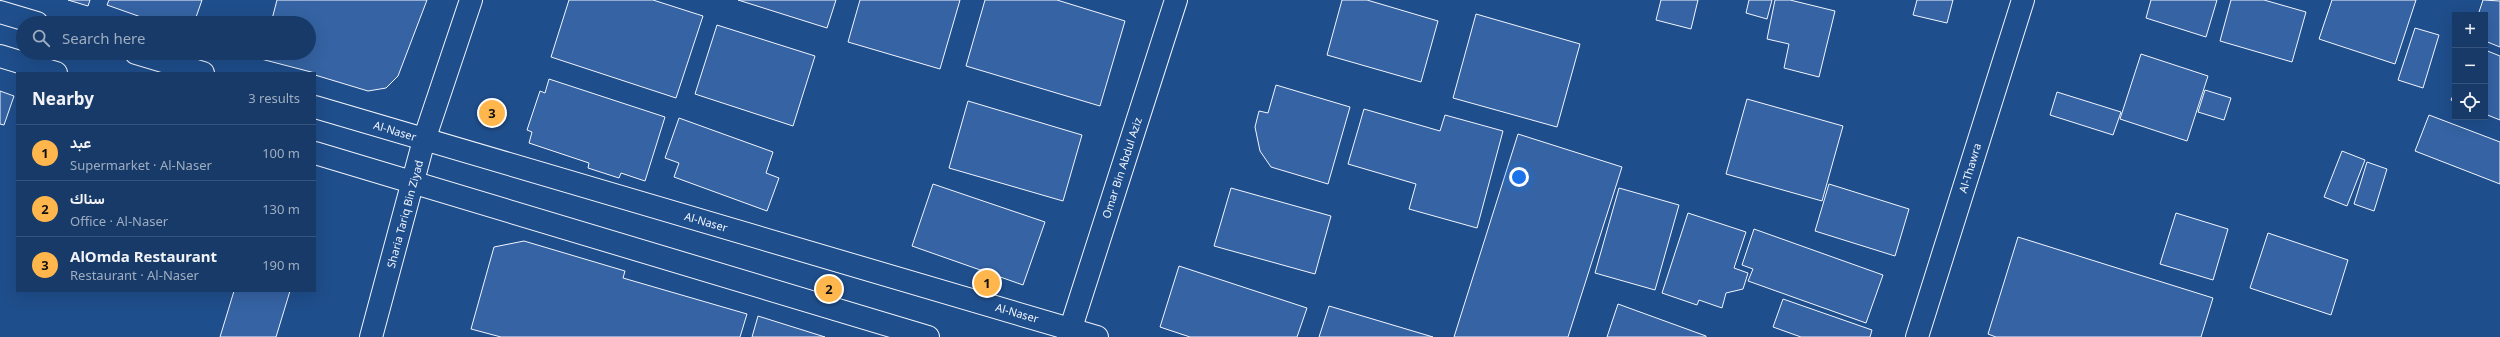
<!DOCTYPE html>
<meta charset="utf-8">
<style>
:root{--surface:#173a69;--page:#244571;--text:#f1f3f6;--muted:#9eadc0;--line:#36547d;--accent:#ffb74d}
body{margin:0;font-family:"Noto Sans",Vazirmatn,sans-serif;background:var(--page);color:var(--text)}
.controls{position:absolute;right:12px;top:12px;display:grid;overflow:hidden;border-radius:0px;box-shadow:0 4px 16px #0002}
.controls button{width:36px;height:36px;display:grid;place-items:center;padding:0;border:0;border-bottom:1px solid var(--line);background:var(--surface);color:var(--text);font:20px sans-serif}
.you{position:absolute;left:1519px;top:177px;width:14px;height:14px;margin:-10px;border:3px solid #fff;border-radius:50%;background:#1a73e8;box-shadow:0 0 0 6px #1a73e833}
.badge{display:grid;place-items:center;width:26px;height:26px;border-radius:50%;background:var(--accent);color:#111;font-size:13px;font-weight:700}
.pin{position:absolute;translate:-50% -50%;border:2px solid #fff;box-shadow:0 1px 4px #0006}
.list{margin:0;padding:0;list-style:none}
h2{display:flex;justify-content:space-between;align-items:center;height:52px;margin:0;padding:0 16px;font-size:17px}
h2 small{font-size:13px;font-weight:400;color:var(--muted)}
.list li{display:grid;grid-template-columns:26px 1fr auto;gap:12px;align-items:center;box-sizing:border-box;height:56px;padding:0 16px;border-top:1px solid var(--line)}
.list b{display:block;font-size:15px;white-space:nowrap}
.list p{margin:0;font-size:13px;white-space:nowrap;color:var(--muted)}
.list em{font-size:13px;font-style:normal;color:var(--muted)}
.icon{flex:none;width:22px;height:22px;fill:none;stroke:currentColor;stroke-width:2;stroke-linecap:round;stroke-linejoin:round}
.map{position:relative;flex:none;width:2500px;height:337px;overflow:hidden}
.search{position:absolute;background:var(--surface);box-shadow:0 4px 16px #0002;left:16px;top:16px;width:300px;height:44px;display:flex;align-items:center;gap:10px;box-sizing:border-box;padding:0 14px;border-radius:22px;color:var(--muted);font-size:15px}
.panel{position:absolute;background:var(--surface);box-shadow:0 4px 16px #0002;left:16px;top:72px;width:300px;height:220px;border-radius:0px}
.map>svg:first-child{display:block}
.building{fill:#3563a3;stroke:#f2f6ff}
.lines{fill:none;stroke-linecap:round;stroke-linejoin:round}
.minor-casing{stroke:#f2f6ff;stroke-width:24}
.major-casing{stroke:#f2f6ff;stroke-width:24}
.minor{stroke:#1f4e8c;stroke-width:22}
.major{stroke:#1f4e8c;stroke-width:22}
.labels{text-anchor:middle;stroke-width:3;stroke-linejoin:round;paint-order:stroke}
.street-label{font-size:11px;fill:#f2f6ff;stroke:#1f4e8c}
</style>
<div class="map">
<svg width="2500" height="337" viewBox="0 0 2500 337">
<rect width="100%" height="100%" fill="#1f4e8c"/>
<g class="building">
<path d="M 68,0 L 90,0 L 88,6 Z"/>
<path d="M 109,0 L 202,0 L 194,23 L 158,23 L 107,5 Z"/>
<path d="M 277,0 L 427,0 L 398,76 L 386,88 L 368,91 L 315,75 L 315,73 L 261,59 L 263,53 L 309,53 L 309,23 L 271,23 Z"/>
<path d="M 569,0 L 653,0 L 703,16 L 676,98 L 551,57 Z"/>
<path d="M 738,0 L 836,0 L 827,28 Z"/>
<path d="M 860,0 L 960,0 L 940,69 L 848,42 Z"/>
<path d="M 985,0 L 1057,0 L 1125,21 L 1100,106 L 966,66 Z"/>
<path d="M 1342,0 L 1367,0 L 1438,21 L 1421,82 L 1327,55 Z"/>
<path d="M 1661,0 L 1698,0 L 1691,29 L 1656,20 Z"/>
<path d="M 1749,0 L 1772,0 L 1767,19 L 1746,13 Z"/>
<path d="M 1775,0 L 1790,0 L 1835,11 L 1819,77 L 1784,68 L 1789,44 L 1767,39 Z"/>
<path d="M 1917,0 L 1953,0 L 1947,23 L 1913,15 Z"/>
<path d="M 2151,0 L 2217,0 L 2206,37 L 2146,18 Z"/>
<path d="M 2231,0 L 2264,0 L 2306,12 L 2292,62 L 2220,41 Z"/>
<path d="M 2332,0 L 2416,0 L 2395,64 L 2319,39 Z"/>
<path d="M 2483,0 L 2500,1 L 2500,47 L 2485,41 L 2485,15 L 2478,15 Z"/>
<path d="M 1476,14 L 1580,44 L 1557,127 L 1453,98 Z"/>
<path d="M 717,25 L 815,56 L 793,126 L 695,94 Z"/>
<path d="M 2415,28 L 2439,35 L 2423,88 L 2398,80 Z"/>
<path d="M 2485,50 L 2500,56 L 2500,120 L 2485,114 Z"/>
<path d="M 2141,54 L 2208,76 L 2187,141 L 2120,119 Z"/>
<path d="M 549,79 L 665,117 L 645,181 L 621,173 L 619,178 L 588,168 L 589,163 L 529,143 L 532,132 L 527,130 L 540,91 L 545,93 Z"/>
<path d="M 1276,85 L 1350,107 L 1328,184 L 1271,167 L 1260,151 L 1255,127 L 1259,111 L 1268,113 Z"/>
<path d="M 2205,90 L 2231,98 L 2224,120 L 2198,112 Z"/>
<path d="M 0,91 L 14,96 L 4,125 L 0,124 Z"/>
<path d="M 2455,91 L 2455,102 L 2451,100 Z"/>
<path d="M 2057,92 L 2121,112 L 2113,135 L 2050,115 Z"/>
<path d="M 1747,99 L 1843,126 L 1822,201 L 1726,174 Z"/>
<path d="M 968,101 L 1082,135 L 1063,201 L 949,168 Z"/>
<path d="M 1364,109 L 1440,131 L 1445,115 L 1503,131 L 1477,228 L 1409,209 L 1416,184 L 1348,164 Z"/>
<path d="M 2429,115 L 2500,142 L 2500,184 L 2415,151 Z"/>
<path d="M 679,118 L 773,152 L 766,173 L 779,178 L 767,211 L 674,177 L 679,163 L 665,158 Z"/>
<path d="M 1518,134 L 1622,167 L 1568,337 L 1454,337 Z"/>
<path d="M 2342,151 L 2365,160 L 2347,206 L 2324,197 Z"/>
<path d="M 2367,162 L 2387,169 L 2374,211 L 2354,204 Z"/>
<path d="M 933,184 L 1045,222 L 1023,285 L 912,246 Z"/>
<path d="M 1829,184 L 1909,209 L 1895,256 L 1815,231 Z"/>
<path d="M 1231,188 L 1331,216 L 1315,274 L 1214,246 Z"/>
<path d="M 1619,188 L 1679,205 L 1655,290 L 1595,273 Z"/>
<path d="M 1688,213 L 1746,232 L 1734,268 L 1748,273 L 1743,289 L 1726,293 L 1722,308 L 1699,300 L 1697,305 L 1662,293 Z"/>
<path d="M 2176,213 L 2228,229 L 2213,280 L 2160,264 Z"/>
<path d="M 1754,229 L 1883,275 L 1866,323 L 1748,281 L 1753,269 L 1742,265 Z"/>
<path d="M 2268,233 L 2348,260 L 2331,315 L 2250,288 Z"/>
<path d="M 2018,237 L 2213,298 L 2201,337 L 1996,337 L 1988,334 Z"/>
<path d="M 524,241 L 625,271 L 623,278 L 747,314 L 740,337 L 501,337 L 471,329 L 494,247 Z"/>
<path d="M 1179,266 L 1307,308 L 1297,337 L 1190,337 L 1160,327 Z"/>
<path d="M 234,291 L 290,291 L 276,337 L 220,337 Z"/>
<path d="M 1783,299 L 1872,330 L 1870,337 L 1801,337 L 1773,327 Z"/>
<path d="M 1618,304 L 1706,336 L 1706,337 L 1607,337 Z"/>
<path d="M 1329,306 L 1433,337 L 1319,337 Z"/>
<path d="M 758,316 L 825,337 L 752,337 Z"/>
</g>
<g class="lines">
<defs>
<g id="minor">
<path d="M 1068,337 L 1176,0"/>
<path d="M 1917,337 L 2023,0"/>
</g>
<g id="major">
<path d="M 0,12 L 37,23"/>
<path d="M 136,53 L 203,73"/>
<path d="M 0,56 L 56,73"/>
<path d="M 315,107 L 1097,337"/>
<path d="M 315,153 L 928,337"/>
<path d="M 371,337 L 424,140 L 471,0"/>
</g>
</defs>
<use href="#minor" class="minor-casing"/>
<use href="#major" class="major-casing"/>
<use href="#minor" class="minor"/>
<use href="#major" class="major"/>
</g>
<g class="labels">
<g class="street-label">
<text transform="translate(395 131) rotate(17)" y="4">Al-Naser</text>
<text transform="translate(1122 168) rotate(-72)" y="4">Omar Bin Abdul Aziz</text>
<text transform="translate(1970 168) rotate(-73)" y="4">Al-Thawra</text>
<text transform="translate(405 214) rotate(-75)" y="4">Sharia Tariq Bin Ziyad</text>
<text transform="translate(706 222) rotate(16)" y="4">Al-Naser</text>
<text transform="translate(1017 313) rotate(16)" y="4">Al-Naser</text>
</g>
</g>
</svg>
<div class="controls">
<button>+</button>
<button>−</button>
<button><svg class="icon" aria-label="locate" viewBox="0 0 24 24"><circle cx="12" cy="12" r="6"/><path d="M12 2v4M12 18v4M2 12h4M18 12h4"/></svg></button>
</div>
<div class="you"></div>
<div class="pin badge" style="left:987px;top:283px">1</div>
<div class="pin badge" style="left:829px;top:289px">2</div>
<div class="pin badge" style="left:492px;top:113px">3</div>
<div class="search"><svg class="icon" aria-label="search" viewBox="0 0 24 24"><circle cx="10" cy="10" r="6"/><path d="M15 15l6 6"/></svg>Search here</div>
<section class="panel">
<h2>Nearby<small>3 results</small></h2>
<ul class="list">
<li><span class="badge">1</span><div><b>عبد</b><p>Supermarket · Al-Naser</p></div><em>100 m</em></li>
<li><span class="badge">2</span><div><b>سناك</b><p>Office · Al-Naser</p></div><em>130 m</em></li>
<li><span class="badge">3</span><div><b>AlOmda Restaurant</b><p>Restaurant · Al-Naser</p></div><em>190 m</em></li>
</ul>
</section>
</div>
